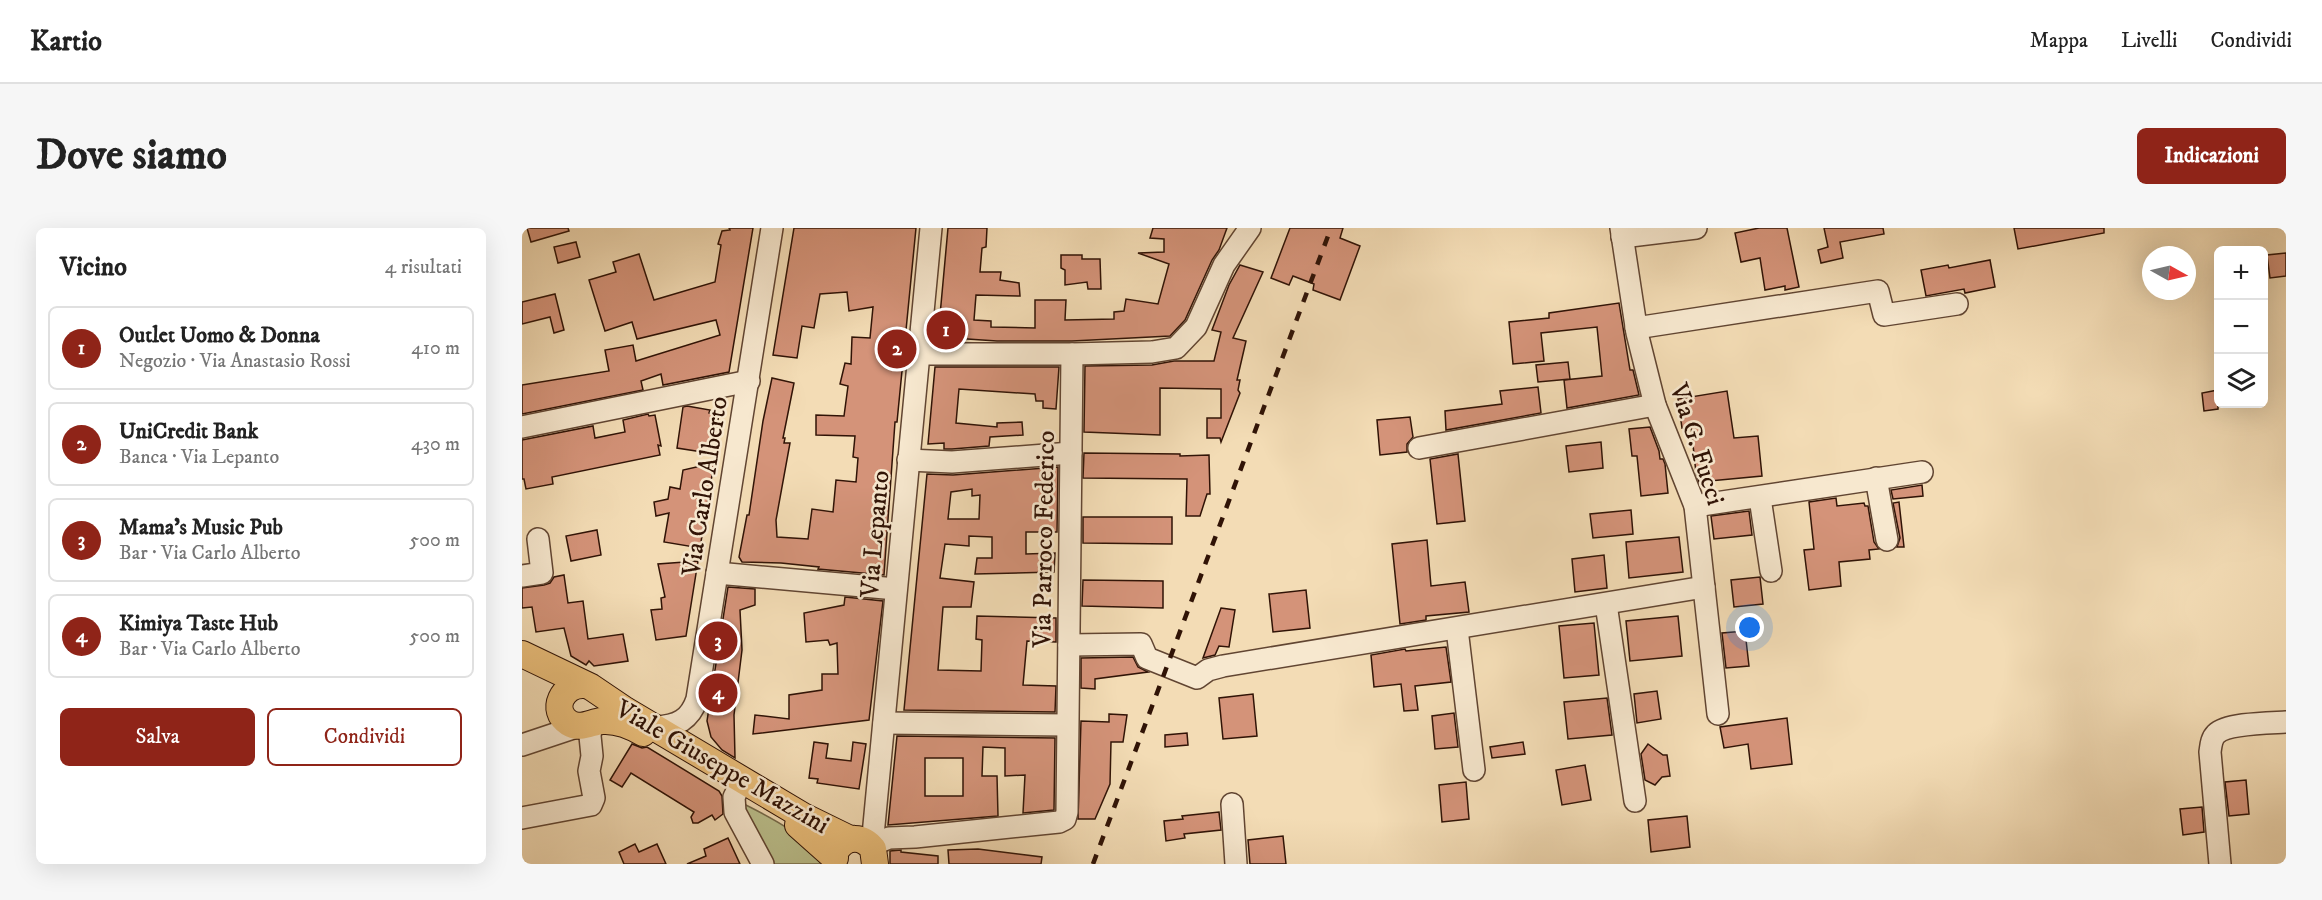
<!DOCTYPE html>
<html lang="it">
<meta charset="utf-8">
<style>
:root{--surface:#fff;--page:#f6f6f6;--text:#222;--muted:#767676;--line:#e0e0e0;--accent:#8f2418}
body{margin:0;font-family:"IM FELL DW Pica",serif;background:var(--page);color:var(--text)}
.controls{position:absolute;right:18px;top:18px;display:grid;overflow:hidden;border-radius:9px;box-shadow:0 6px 24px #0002}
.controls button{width:54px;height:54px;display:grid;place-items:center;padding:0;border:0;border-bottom:2px solid var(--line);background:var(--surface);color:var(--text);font:30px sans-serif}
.compass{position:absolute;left:1620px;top:18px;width:54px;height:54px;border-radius:50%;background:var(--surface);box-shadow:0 6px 24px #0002;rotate:98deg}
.you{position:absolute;left:1228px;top:400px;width:21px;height:21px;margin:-15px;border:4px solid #fff;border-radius:50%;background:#1a73e8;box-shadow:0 0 0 9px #1a73e833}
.badge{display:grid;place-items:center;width:39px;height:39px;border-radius:50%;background:var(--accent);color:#fff;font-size:20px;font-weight:700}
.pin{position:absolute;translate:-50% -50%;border:3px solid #fff;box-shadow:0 2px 6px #0006}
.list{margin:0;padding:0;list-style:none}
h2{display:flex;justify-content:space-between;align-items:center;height:78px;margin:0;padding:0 24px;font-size:26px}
h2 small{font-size:20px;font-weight:400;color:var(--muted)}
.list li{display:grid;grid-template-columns:39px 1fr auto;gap:18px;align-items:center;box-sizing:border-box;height:84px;margin:0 12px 12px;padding:0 12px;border:2px solid var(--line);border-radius:9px}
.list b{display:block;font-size:22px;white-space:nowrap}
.list p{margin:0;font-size:20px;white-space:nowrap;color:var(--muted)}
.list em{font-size:20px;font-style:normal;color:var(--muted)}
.actions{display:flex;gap:12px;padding:18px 24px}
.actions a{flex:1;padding:14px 0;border:2px solid var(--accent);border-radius:9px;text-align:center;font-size:21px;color:var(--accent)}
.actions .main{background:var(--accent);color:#fff}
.icon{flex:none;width:33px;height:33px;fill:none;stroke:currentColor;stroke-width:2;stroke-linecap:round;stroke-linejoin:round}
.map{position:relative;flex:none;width:1764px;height:636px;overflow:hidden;border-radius:9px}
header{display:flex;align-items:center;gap:36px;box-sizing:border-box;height:84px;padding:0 30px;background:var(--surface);border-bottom:2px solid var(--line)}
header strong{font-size:28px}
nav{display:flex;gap:33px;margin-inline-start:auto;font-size:21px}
.intro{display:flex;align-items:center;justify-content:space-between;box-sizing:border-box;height:144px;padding:0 36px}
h1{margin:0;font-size:42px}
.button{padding:15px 27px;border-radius:9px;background:var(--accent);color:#fff;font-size:21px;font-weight:700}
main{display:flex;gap:36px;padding:0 36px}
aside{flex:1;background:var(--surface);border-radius:9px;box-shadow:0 6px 24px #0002}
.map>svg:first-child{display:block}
.green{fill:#bbc08d;stroke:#766a4a;stroke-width:1.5}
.building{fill:#d49379;stroke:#301306;stroke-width:1.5;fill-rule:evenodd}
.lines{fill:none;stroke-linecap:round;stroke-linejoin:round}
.minor-casing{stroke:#614532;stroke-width:24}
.major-casing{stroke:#301306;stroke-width:28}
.minor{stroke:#f7e8cf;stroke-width:21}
.major{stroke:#eabe7a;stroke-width:26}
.rail{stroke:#301306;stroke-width:4.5;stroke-dasharray:10 10;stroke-linecap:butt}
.labels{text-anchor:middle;stroke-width:5;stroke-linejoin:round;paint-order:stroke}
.street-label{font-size:26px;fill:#301306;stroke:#f7e8cf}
</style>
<header>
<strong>Kartio</strong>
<nav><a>Mappa</a><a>Livelli</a><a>Condividi</a></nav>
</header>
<div class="intro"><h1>Dove siamo</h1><a class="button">Indicazioni</a></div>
<main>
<aside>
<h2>Vicino<small>4 risultati</small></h2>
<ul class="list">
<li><span class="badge">1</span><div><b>Outlet Uomo &amp; Donna</b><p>Negozio · Via Anastasio Rossi</p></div><em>410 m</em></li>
<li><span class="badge">2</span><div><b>UniCredit Bank</b><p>Banca · Via Lepanto</p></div><em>430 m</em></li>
<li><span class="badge">3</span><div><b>Mama's Music Pub</b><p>Bar · Via Carlo Alberto</p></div><em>500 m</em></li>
<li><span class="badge">4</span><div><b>Kimiya Taste Hub</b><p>Bar · Via Carlo Alberto</p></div><em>500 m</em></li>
</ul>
<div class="actions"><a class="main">Salva</a><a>Condividi</a></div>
</aside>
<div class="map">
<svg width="1764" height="636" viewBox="0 0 1764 636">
<rect width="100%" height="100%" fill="#f3dcb5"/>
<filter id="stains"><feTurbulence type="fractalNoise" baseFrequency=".00333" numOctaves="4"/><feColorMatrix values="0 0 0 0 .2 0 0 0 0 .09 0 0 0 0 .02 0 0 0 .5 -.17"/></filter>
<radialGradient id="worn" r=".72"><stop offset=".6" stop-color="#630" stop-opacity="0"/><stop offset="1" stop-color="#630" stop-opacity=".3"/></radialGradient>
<path class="green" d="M 222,576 C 251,591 284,606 299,636 L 244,636 Z"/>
<g class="building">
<path d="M 5,0 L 46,0 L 47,3 L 9,14 Z"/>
<path d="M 207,0 L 231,0 L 207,144 L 141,157 L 139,146 L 119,153 L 121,162 L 0,186 L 0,157 L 87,143 L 83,122 L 111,117 L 114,133 L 198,107 L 194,92 L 115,111 L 110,94 L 83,103 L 67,52 L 94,44 L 91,34 L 117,26 L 132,72 L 193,54 L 199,17 L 196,16 L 200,3 L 208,2 Z"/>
<path d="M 272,0 L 394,0 L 375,194 L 373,194 L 362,347 L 296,341 L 297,339 L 259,335 L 220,334 L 217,329 L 225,287 L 227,287 L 241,193 L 250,150 L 272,155 L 261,210 L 263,210 L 262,215 L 268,215 L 254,292 L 255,309 L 286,311 L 290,281 L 311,284 L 314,252 L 334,254 L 336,230 L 331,229 L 333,208 L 294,207 L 294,187 L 322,188 L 326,158 L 318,156 L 323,135 L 329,136 L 330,109 L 348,110 L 351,79 L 327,83 L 325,64 L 298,66 L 292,100 L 280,98 L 275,130 L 251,127 Z"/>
<path d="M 426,0 L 465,0 L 464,19 L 460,20 L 458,44 L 479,44 L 478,52 L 497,55 L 498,68 L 454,67 L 452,92 L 469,93 L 469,99 L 513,100 L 513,72 L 544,72 L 543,92 L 592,91 L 592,84 L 602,83 L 604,71 L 636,76 L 647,36 L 616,25 L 642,24 L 642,11 L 628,10 L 631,0 L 705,0 L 697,22 L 690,32 L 663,92 L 648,108 L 550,113 L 475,113 L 416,109 Z"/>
<path d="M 768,0 L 821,0 L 818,10 L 838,18 L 818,72 L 791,62 L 792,56 L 771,48 L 767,57 L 749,50 Z"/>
<path d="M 1237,0 L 1265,0 L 1277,59 L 1263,62 L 1263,58 L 1243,62 L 1238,30 L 1219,34 L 1213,5 Z"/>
<path d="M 1302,0 L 1361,0 L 1362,6 L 1318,14 L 1321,30 L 1299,35 L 1296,22 L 1306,19 Z"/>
<path d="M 1492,0 L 1582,0 L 1582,5 L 1496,21 Z"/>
<path d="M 54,14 L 58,29 L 36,35 L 32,19 Z"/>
<path d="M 1764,25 L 1764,48 L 1748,50 L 1745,27 Z"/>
<path d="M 539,27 L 560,27 L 560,31 L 578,31 L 579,61 L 566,61 L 565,54 L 543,57 L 543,42 L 539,40 Z"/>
<path d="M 1468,32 L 1473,59 L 1443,65 L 1442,61 L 1404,68 L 1399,42 L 1426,37 L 1427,40 Z"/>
<path d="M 718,37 L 741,44 L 711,110 L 724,113 L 715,152 L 718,152 L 716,162 L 718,165 L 699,214 L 698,210 L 685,210 L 685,190 L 699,190 L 699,161 L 638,160 L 638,207 L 562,204 L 563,138 L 630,137 L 652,133 L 692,133 L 699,104 L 690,102 L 707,57 Z"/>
<path d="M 33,66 L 42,102 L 32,105 L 28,89 L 0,96 L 0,74 Z"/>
<path d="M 1097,75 L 1108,142 L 1111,142 L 1117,167 L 1045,180 L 1042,152 L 1080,148 L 1075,99 L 1019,105 L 1022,133 L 991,136 L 987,94 L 1027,90 L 1027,85 Z"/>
<path d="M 1046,134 L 1048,151 L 1016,154 L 1014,137 Z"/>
<path d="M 413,139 L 537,139 L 534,181 L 521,180 L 521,173 L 514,173 L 513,166 L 437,161 L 434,195 L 475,199 L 475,195 L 500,194 L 501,207 L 468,209 L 467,218 L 430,221 L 422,221 L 422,215 L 406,216 Z"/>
<path d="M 1016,159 L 1019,185 L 924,202 L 923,183 L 980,176 L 978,163 Z"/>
<path d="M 1696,162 L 1696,181 L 1682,183 L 1680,165 Z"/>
<path d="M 1205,163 L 1212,210 L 1236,208 L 1240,248 L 1177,254 L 1174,245 L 1169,198 L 1160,200 L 1156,171 Z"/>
<path d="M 165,178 L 188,182 L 187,185 L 197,187 L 194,200 L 198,200 L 193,226 L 155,220 L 161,179 Z"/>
<path d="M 126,186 L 127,188 L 133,187 L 139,218 L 136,217 L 138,227 L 30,249 L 31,256 L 4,261 L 2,251 L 0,251 L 0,212 L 71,198 L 73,210 L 103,204 L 101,192 Z"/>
<path d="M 888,189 L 891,209 L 885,216 L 885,224 L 858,227 L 855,192 Z"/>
<path d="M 1128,199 L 1137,223 L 1138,231 L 1141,231 L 1143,236 L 1146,265 L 1119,268 L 1115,228 L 1110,228 L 1107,201 Z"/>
<path d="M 1079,214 L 1081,240 L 1047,244 L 1044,218 Z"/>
<path d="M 562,225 L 658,226 L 658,228 L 687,227 L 688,266 L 685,266 L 678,288 L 664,288 L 665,251 L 561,250 Z"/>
<path d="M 936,226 L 943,293 L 915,296 L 908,231 Z"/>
<path d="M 192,235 L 178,320 L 142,314 L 147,285 L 134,288 L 132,274 L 146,271 L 148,259 L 158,261 L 161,242 Z"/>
<path d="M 536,239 L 535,304 L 504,304 L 504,326 L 533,325 L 532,344 L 453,346 L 455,330 L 470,330 L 470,309 L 447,308 L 447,318 L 423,316 L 418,350 L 452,354 L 449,379 L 421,379 L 416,442 L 459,443 L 460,412 L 454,411 L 455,388 L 534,390 L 534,414 L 505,413 L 501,457 L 534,458 L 533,484 L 382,482 L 405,246 L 431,247 ZM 450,261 L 450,268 L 458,267 L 457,291 L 426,291 L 429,264 Z"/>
<path d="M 1400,257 L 1401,268 L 1371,271 L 1369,262 Z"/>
<path d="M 1314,270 L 1315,278 L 1342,275 L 1343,278 L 1346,278 L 1352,314 L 1357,321 L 1347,322 L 1348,331 L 1317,334 L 1319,358 L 1287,362 L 1282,322 L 1292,321 L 1287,274 Z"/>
<path d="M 1377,274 L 1382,319 L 1375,319 L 1378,310 L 1371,275 Z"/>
<path d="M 1109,282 L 1111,306 L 1071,310 L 1068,286 Z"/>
<path d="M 1227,283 L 1230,307 L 1192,311 L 1189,288 Z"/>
<path d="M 561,289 L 650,289 L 650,316 L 561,315 Z"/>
<path d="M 75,302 L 79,327 L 49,333 L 44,308 Z"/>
<path d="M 1157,309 L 1161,344 L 1107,350 L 1104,314 Z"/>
<path d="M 905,312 L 909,358 L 943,354 L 947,384 L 904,388 L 904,392 L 878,396 L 870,316 Z"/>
<path d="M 1082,327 L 1085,360 L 1053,364 L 1050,331 Z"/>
<path d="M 176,333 L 164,408 L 134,412 L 129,382 L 140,381 L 139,370 L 143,369 L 136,336 Z"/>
<path d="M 42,347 L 46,375 L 61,373 L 66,411 L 101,406 L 106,433 L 72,438 L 67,433 L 64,437 L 49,428 L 42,400 L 14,404 L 10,379 L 0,380 L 0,360 L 22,357 L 28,355 L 32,349 Z"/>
<path d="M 1238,349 L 1241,376 L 1212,379 L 1209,352 Z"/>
<path d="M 561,352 L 641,353 L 641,380 L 560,378 Z"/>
<path d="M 206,359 L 233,361 L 233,377 L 218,382 L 220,422 L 212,487 L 213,530 L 200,522 L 189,509 L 185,493 Z"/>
<path d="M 784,362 L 788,400 L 751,404 L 747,366 Z"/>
<path d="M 323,369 L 361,373 L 347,492 L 231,506 L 233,487 L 267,491 L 267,467 L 300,462 L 300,446 L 316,446 L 315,415 L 308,417 L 306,412 L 284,414 L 282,385 L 322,377 Z"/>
<path d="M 699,380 L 713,382 L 707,419 L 697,418 L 693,427 L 681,430 Z"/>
<path d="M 1156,388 L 1160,428 L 1108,433 L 1104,393 Z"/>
<path d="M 1072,395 L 1077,447 L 1042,450 L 1037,398 Z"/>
<path d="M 1223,403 L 1227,438 L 1204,440 L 1200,405 Z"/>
<path d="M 924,419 L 929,454 L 893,458 L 896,482 L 882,483 L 879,456 L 852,459 L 849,427 L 883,421 L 884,423 Z"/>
<path d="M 611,429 L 616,439 L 626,444 L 573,451 L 573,461 L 559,460 L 559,430 Z"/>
<path d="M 1135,463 L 1139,491 L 1115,495 L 1112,466 Z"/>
<path d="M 731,466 L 735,508 L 701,511 L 697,470 Z"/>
<path d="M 1085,470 L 1090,507 L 1046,511 L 1042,474 Z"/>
<path d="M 932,485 L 936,519 L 913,521 L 910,488 Z"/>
<path d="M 587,486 L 605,487 L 601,514 L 589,514 L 588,556 L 573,591 L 556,591 L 559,493 L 587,494 Z"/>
<path d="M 1265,490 L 1270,536 L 1229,541 L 1226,516 L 1202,520 L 1198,499 Z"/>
<path d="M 665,505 L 666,517 L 643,519 L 643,507 Z"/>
<path d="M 375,508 L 533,510 L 532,582 L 501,585 L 503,547 L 483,548 L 483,520 L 461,519 L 460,548 L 475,548 L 476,588 L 366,597 ZM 403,530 L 441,530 L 441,568 L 403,568 Z"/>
<path d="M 292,514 L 306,516 L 304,530 L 329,533 L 331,514 L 344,516 L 337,561 L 295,555 L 296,551 L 287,550 Z"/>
<path d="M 1001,514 L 1003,526 L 970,530 L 968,519 Z"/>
<path d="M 110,516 L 120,520 L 125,519 L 197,563 L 200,568 L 201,586 L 193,592 L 190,587 L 176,595 L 171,595 L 169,589 L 172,584 L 109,545 L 100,559 L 88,552 Z"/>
<path d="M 1126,516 L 1141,527 L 1145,527 L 1148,548 L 1140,549 L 1133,557 L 1123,552 L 1119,526 Z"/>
<path d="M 1063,537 L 1069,572 L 1040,577 L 1034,542 Z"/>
<path d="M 1724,552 L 1727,586 L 1707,588 L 1703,554 Z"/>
<path d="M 944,554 L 947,591 L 920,594 L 917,557 Z"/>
<path d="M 1680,579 L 1682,604 L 1661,607 L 1658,581 Z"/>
<path d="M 697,584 L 699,602 L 662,606 L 663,610 L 644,613 L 642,593 L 661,591 L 660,588 Z"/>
<path d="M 1165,588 L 1168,619 L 1129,624 L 1126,592 Z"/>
<path d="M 761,608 L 764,636 L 728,636 L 726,612 Z"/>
<path d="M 206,610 L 218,636 L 165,636 L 184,628 L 182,621 Z"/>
<path d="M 113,616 L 117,624 L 135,616 L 144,636 L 102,636 L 97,624 Z"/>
<path d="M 456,621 L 520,629 L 519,636 L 427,636 L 426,622 Z"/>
<path d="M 379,622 L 379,624 L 416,628 L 416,636 L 368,636 L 368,623 Z"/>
</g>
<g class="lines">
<defs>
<g id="minor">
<path d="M 1099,0 L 1115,105 L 1133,177 L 1173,278 L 1196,486"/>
<path d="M 1100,9 L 1174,0"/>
<path d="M 1114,100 L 1356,63 L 1362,87 L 1435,76"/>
<path d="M 397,126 L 550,126 L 630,124 L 654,120 L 674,99 L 702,37 L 728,0"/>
<path d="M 0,199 L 227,153"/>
<path d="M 897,220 L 1133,177"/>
<path d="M 386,232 L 430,234 L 549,225"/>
<path d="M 1354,250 L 1365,312"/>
<path d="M 1238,270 L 1249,343"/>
<path d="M 1173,278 L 1400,244"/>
<path d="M 195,345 L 374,361"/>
<path d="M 0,348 L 20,345 L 16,311"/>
<path d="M 1084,376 L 1113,573"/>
<path d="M 935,401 L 952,542"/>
<path d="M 547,417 L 619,416 L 625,430 L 675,450 L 686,442 L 701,438 L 1182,359"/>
<path d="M 362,495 L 545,497"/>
<path d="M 134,499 C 155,498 168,492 175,471 L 250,0"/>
<path d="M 0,517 L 57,498"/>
<path d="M 216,561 L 212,569 L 213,584 L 241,636"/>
<path d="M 710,576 L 714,636"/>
<path d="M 0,590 L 69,577 L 72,570 L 67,543 L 70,528 L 68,508 L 70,495"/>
<path d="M 350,618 L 409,0"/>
<path d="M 351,621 L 357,614 L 367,610 L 393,609 L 537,594 L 543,591 L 545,584 L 550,126"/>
<path d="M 1698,636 L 1688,524 C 1689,518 1689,511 1694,506 C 1705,495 1748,495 1764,494"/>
</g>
<g id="major">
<path d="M 0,426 L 69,459 L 103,482 L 281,588 L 328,611"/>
<path d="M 62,457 C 41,456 27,482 47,495 C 58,502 69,494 80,493 C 95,492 108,497 121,505"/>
<path d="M 276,597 L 313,630"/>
<path d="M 315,621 C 325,607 341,608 351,621 L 353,636"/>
</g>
</defs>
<use href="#minor" class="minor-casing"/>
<use href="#major" class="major-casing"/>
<use href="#minor" class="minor"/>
<use href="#major" class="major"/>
<path class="rail" d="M 571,636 L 809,0"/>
</g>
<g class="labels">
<g class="street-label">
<text transform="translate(1176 216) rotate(72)" y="9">Via G. Fucci</text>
<text transform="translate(182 258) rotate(-81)" y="9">Via Carlo Alberto</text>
<text transform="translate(352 306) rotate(-85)" y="9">Via Lepanto</text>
<text transform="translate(521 311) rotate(-89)" y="9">Via Parroco Federico</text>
<text transform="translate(201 538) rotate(30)" y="9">Viale Giuseppe Mazzini</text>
</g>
</g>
<rect width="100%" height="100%" filter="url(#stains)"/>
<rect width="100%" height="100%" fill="url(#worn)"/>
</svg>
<div class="controls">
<button>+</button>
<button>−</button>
<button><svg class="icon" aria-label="layers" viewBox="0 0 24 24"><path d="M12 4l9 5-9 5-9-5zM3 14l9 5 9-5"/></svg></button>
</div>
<svg class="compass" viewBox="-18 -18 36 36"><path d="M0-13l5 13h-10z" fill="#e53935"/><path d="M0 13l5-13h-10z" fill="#767676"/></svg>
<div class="you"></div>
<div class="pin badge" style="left:424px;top:102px">1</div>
<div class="pin badge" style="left:375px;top:121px">2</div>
<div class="pin badge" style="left:196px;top:413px">3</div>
<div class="pin badge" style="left:196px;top:465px">4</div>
</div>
</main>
